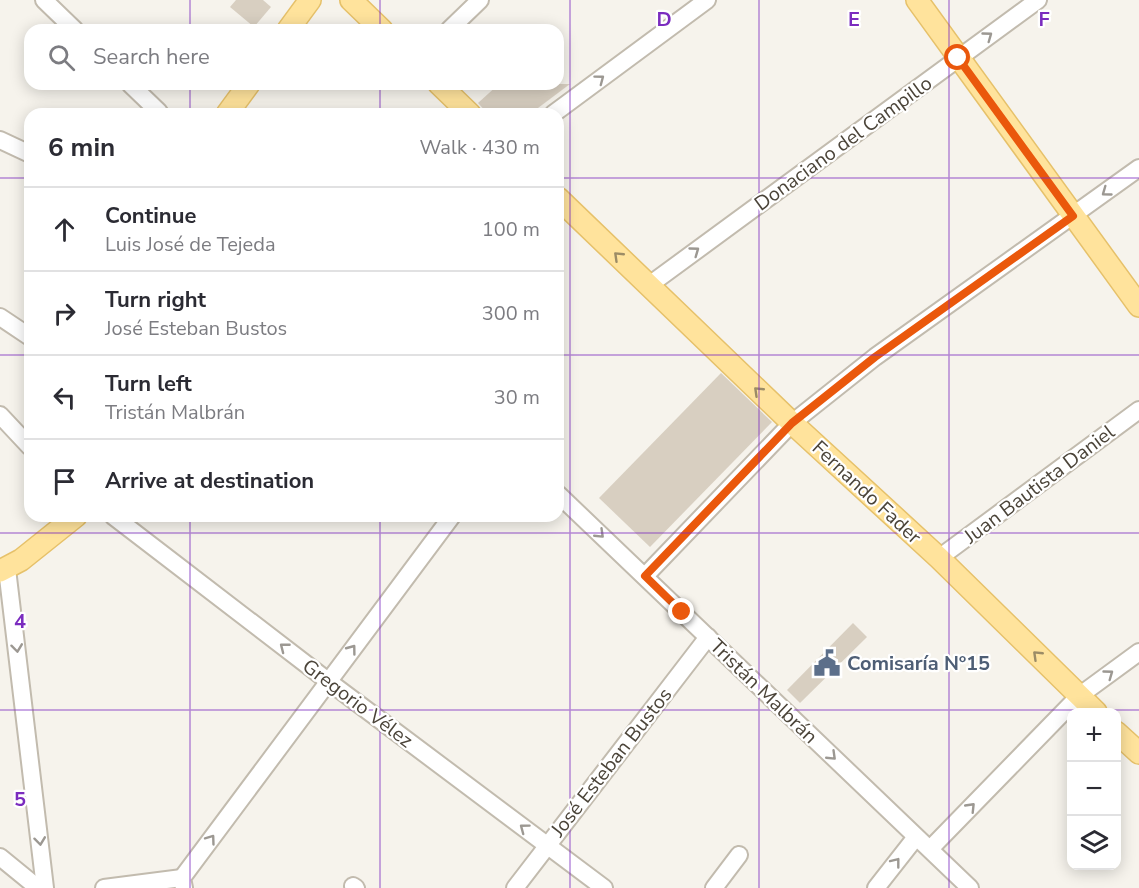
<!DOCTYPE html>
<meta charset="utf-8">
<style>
:root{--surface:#fff;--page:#f2f2f3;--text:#2b2b33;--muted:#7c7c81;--line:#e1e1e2}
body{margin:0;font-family:"Nunito Sans",sans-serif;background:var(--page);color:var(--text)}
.controls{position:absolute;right:18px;bottom:18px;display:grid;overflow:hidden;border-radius:12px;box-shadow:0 3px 15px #0003}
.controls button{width:54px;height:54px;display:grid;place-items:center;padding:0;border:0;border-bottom:2px solid var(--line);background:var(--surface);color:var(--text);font:30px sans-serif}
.stop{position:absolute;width:18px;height:18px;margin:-14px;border:4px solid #ea580c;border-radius:50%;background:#fff}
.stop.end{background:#ea580c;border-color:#fff;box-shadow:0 2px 6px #0008}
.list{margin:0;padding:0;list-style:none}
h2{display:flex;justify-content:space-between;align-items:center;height:78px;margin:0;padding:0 24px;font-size:26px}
h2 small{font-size:20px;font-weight:400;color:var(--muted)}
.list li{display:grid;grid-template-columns:39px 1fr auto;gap:18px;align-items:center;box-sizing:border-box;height:84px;padding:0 24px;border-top:2px solid var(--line)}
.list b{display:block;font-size:22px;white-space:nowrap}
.list p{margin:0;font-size:20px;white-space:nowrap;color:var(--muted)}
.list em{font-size:20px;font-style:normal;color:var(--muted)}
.icon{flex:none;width:33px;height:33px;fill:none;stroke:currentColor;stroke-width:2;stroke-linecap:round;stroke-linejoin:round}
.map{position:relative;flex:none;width:1139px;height:888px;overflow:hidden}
.search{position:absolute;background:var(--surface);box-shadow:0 3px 15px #0003;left:24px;top:24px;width:540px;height:66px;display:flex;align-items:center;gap:15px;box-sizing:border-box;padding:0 21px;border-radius:18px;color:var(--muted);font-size:22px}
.panel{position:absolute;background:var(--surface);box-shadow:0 3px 15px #0003;left:24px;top:108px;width:540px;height:414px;border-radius:18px}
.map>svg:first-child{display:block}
.building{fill:#d8cfc1}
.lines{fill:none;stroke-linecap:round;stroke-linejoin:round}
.minor-casing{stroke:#c2bbae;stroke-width:20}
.major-casing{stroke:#e6c16a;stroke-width:24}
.minor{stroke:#fff;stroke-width:16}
.major{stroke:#ffe39c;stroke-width:21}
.oneway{stroke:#9c9892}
.oneway2{stroke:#9c8c66}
.route{stroke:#ea580c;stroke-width:8}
.grid{fill:none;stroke:#7b2cbf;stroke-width:1.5;stroke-opacity:0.55}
.labels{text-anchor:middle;stroke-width:4.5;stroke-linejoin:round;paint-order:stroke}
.street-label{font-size:20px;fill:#4b4439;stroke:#fff}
.service-label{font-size:20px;font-weight:bold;fill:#4e5e75;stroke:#fff;text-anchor:start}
.grid-label{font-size:20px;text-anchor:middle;font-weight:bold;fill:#7b2cbf;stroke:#fff;stroke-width:4.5;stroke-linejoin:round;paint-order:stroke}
</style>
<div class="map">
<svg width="1139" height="888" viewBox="0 0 1139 888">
<rect width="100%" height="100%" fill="#f6f3ec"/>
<g class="building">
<path d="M 236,0 L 263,0 L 271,7 L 254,27 L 230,7 Z"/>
<path d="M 499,84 L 570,84 L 530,114 L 488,114 L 478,103 Z"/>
<path d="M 721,373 L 772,422 L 650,547 L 599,498 Z"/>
<path d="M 853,623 L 867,637 L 800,703 L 787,690 Z"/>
</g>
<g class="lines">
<defs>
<g id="minor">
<path d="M 44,0 L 75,30"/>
<path d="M 449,30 L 480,0"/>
<path d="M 130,84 L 159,112"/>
<path d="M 553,114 L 707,0"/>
<path d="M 0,140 L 30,154"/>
<path d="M 648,286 L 1038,0"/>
<path d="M 0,317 L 30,337"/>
<path d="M 0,415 L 30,447"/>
<path d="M 558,494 L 970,888"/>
<path d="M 113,516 L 328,681 L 604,888"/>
<path d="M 939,558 L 1139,410"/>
<path d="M 7,569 L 45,888"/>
<path d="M 645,576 L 792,423 L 875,357 L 1139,168"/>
<path d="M 930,849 L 1079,696 L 1139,652"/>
<path d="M 0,857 L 38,888"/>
<path d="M 353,886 L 356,888"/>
<path d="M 104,888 L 182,878"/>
<path d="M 184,888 L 182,878 L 452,516"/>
<path d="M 515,888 L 708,637"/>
<path d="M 714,888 L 739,855"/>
<path d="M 876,888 L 916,837"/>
</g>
<g id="major">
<path d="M 351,0 L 382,30"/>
<path d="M 917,0 L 1139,306"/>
<path d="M 288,30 L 310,0"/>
<path d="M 439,84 L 470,114"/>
<path d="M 227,114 L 249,84"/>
<path d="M 558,198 L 792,423 L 939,558 L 1096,712"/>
<path d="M 0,571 L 21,560 L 76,516"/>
<path d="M 1116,732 L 1139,753"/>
</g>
</defs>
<use href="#minor" class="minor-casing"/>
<use href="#major" class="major-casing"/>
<use href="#minor" class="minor"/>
<use href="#major" class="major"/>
</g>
<defs><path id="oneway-chevron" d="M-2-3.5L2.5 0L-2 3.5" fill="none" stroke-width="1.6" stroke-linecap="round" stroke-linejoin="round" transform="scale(1.5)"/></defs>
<g class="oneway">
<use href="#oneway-chevron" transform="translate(988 36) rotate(-36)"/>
<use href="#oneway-chevron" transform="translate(600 79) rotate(-37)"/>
<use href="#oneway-chevron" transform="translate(1106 192) rotate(144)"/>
<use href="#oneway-chevron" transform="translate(695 251) rotate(-36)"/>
<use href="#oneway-chevron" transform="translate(600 534) rotate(44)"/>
<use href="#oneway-chevron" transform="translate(284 647) rotate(-142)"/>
<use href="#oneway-chevron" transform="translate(17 648) rotate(83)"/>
<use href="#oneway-chevron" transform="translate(352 649) rotate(-53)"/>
<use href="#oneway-chevron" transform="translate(1109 674) rotate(-36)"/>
<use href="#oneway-chevron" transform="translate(832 756) rotate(44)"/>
<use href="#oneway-chevron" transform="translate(971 807) rotate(-46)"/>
<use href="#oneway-chevron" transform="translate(524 828) rotate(-143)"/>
<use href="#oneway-chevron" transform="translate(211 839) rotate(-54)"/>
<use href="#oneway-chevron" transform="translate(40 841) rotate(83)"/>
<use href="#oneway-chevron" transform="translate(896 862) rotate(-52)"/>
</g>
<g class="oneway2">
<use href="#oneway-chevron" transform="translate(618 256) rotate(-136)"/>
<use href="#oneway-chevron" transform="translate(758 391) rotate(-136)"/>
<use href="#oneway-chevron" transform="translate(1037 655) rotate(-136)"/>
</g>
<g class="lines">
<path class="route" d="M 682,612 L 645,576 L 792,423 L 875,357 L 1073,216 L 958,58"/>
</g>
<path class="grid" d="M 190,0 L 190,30M 380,0 L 380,30M 570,0 L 570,888M 759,0 L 759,888M 949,0 L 949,888M 190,84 L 190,114M 380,84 L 380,114M 0,178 L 30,178M 558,178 L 1139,178M 0,355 L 30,355M 558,355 L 1139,355M 190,516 L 190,888M 380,516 L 380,888M 0,533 L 1139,533M 0,710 L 1139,710"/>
<defs>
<symbol id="civic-bare" viewBox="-9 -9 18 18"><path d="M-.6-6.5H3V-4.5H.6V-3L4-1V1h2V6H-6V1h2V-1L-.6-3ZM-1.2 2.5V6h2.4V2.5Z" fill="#5c6f8a" stroke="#fff" stroke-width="2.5" paint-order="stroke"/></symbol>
</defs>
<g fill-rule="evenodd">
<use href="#civic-bare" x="808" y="644" width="38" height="38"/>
</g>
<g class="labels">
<g class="street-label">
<text transform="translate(843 143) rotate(-36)" y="7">Donaciano del Campillo</text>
<text transform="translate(1039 484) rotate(-37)" y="7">Juan Bautista Daniel</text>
<text transform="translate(867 492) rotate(43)" y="7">Fernando Fader</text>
<text transform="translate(764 691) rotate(44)" y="7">Tristán Malbrán</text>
<text transform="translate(358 703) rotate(37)" y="7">Gregorio Vélez</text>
<text transform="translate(611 762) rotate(-52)" y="7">José Esteban Bustos</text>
</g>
<g class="service-label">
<text x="847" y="670">Comisaría Nº15</text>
</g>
</g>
<g class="grid-label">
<text x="664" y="26">D</text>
<text x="854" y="26">E</text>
<text x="1044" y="26">F</text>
<text x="20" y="628">4</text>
<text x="20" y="806">5</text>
</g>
</svg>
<div class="controls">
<button>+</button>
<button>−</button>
<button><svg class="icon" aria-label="layers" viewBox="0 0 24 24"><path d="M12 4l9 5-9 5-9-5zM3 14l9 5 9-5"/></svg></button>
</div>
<div class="stop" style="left:958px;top:58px"></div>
<div class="stop end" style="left:682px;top:612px"></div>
<div class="search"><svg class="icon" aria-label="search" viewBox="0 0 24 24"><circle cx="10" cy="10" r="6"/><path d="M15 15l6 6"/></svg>Search here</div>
<section class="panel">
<h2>6 min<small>Walk · 430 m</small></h2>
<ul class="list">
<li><svg class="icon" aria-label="ahead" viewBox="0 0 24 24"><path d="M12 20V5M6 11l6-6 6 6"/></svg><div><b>Continue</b><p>Luis José de Tejeda</p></div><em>100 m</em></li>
<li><svg class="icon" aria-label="right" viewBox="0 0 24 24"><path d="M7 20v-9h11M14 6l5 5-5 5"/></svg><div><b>Turn right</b><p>José Esteban Bustos</p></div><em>300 m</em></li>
<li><svg class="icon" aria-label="left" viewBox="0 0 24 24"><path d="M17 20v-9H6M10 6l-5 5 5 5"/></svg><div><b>Turn left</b><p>Tristán Malbrán</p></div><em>30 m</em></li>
<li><svg class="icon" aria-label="arrive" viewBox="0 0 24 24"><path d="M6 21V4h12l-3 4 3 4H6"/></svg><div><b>Arrive at destination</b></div></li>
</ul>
</section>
</div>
